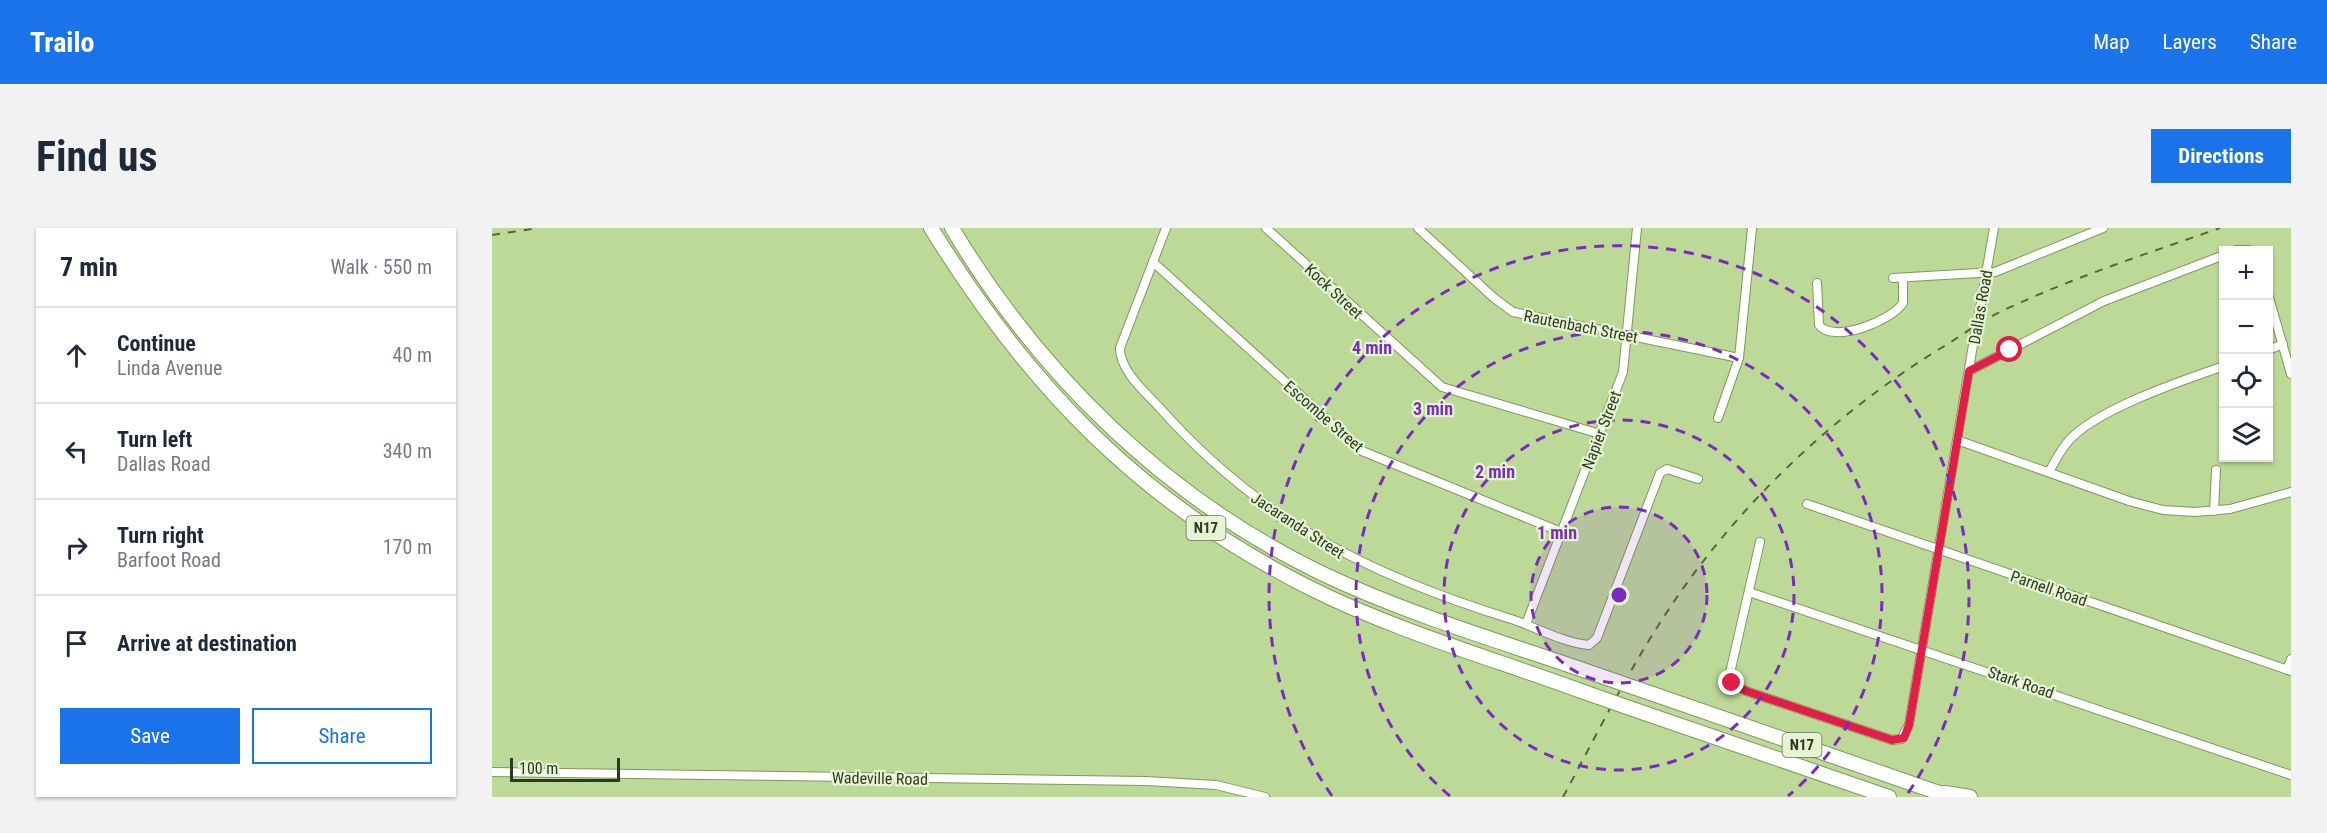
<!DOCTYPE html>
<meta charset="utf-8">
<style>
:root{--surface:#fff;--page:#f2f2f3;--text:#1f2937;--muted:#747a83;--line:#e0e1e3;--accent:#1a73e8}
body{margin:0;font-family:"Roboto Condensed",sans-serif;background:var(--page);color:var(--text)}
.controls{position:absolute;right:18px;top:18px;display:grid;overflow:hidden;border-radius:0px;box-shadow:0 2px 4px #0004}
.controls button{width:54px;height:54px;display:grid;place-items:center;padding:0;border:0;border-bottom:2px solid var(--line);background:var(--surface);color:var(--text);font:30px sans-serif}
.scale{position:absolute;left:18px;bottom:15px;width:110px;box-sizing:border-box;padding-left:6px;border:3px solid #2e3a1f;border-top:0;font-size:16px;line-height:21px;white-space:nowrap;color:#2e3a1f;-webkit-text-stroke:4px #e5f5d4;paint-order:stroke}
.stop{position:absolute;width:18px;height:18px;margin:-14px;border:4px solid #e11d48;border-radius:50%;background:#fff}
.stop.end{background:#e11d48;border-color:#fff;box-shadow:0 2px 6px #0008}
.list{margin:0;padding:0;list-style:none}
h2{display:flex;justify-content:space-between;align-items:center;height:78px;margin:0;padding:0 24px;font-size:26px}
h2 small{font-size:20px;font-weight:400;color:var(--muted)}
.list li{display:grid;grid-template-columns:39px 1fr auto;gap:18px;align-items:center;box-sizing:border-box;height:96px;padding:0 24px;border-top:2px solid var(--line)}
.list b{display:block;font-size:22px;white-space:nowrap}
.list p{margin:0;font-size:20px;white-space:nowrap;color:var(--muted)}
.list em{font-size:20px;font-style:normal;color:var(--muted)}
.actions{display:flex;gap:12px;padding:18px 24px}
.actions a{flex:1;padding:14px 0;border:2px solid var(--accent);border-radius:0px;text-align:center;font-size:21px;color:var(--accent)}
.actions .main{background:var(--accent);color:#fff}
.icon{flex:none;width:33px;height:33px;fill:none;stroke:currentColor;stroke-width:2;stroke-linecap:round;stroke-linejoin:round}
.map{position:relative;flex:none;width:1799px;height:569px;overflow:hidden;border-radius:0px}
header{display:flex;align-items:center;gap:36px;box-sizing:border-box;height:84px;padding:0 30px;background:var(--accent);color:#fff}
header strong{font-size:28px}
nav{display:flex;gap:33px;margin-inline-start:auto;font-size:21px}
.intro{display:flex;align-items:center;justify-content:space-between;box-sizing:border-box;height:144px;padding:0 36px}
h1{margin:0;font-size:42px}
.button{padding:15px 27px;border-radius:0px;background:var(--accent);color:#fff;font-size:21px;font-weight:700}
main{display:flex;gap:36px;padding:0 36px}
aside{flex:1;background:var(--surface);border-radius:0px;box-shadow:0 2px 4px #0004}
.map>svg:first-child{display:block}
.lines{fill:none;stroke-linecap:round;stroke-linejoin:round}
.street-casing{stroke:#7e995a;stroke-width:10}
.highway-casing{stroke:#7e995a;stroke-width:16}
.street{stroke:#fff;stroke-width:8}
.highway{stroke:#fff;stroke-width:14}
.rail{stroke:#566641;stroke-width:2;stroke-dasharray:8 8;stroke-linecap:butt}
.street-bridge-casing{stroke:#7e995a;stroke-width:10;stroke-linecap:butt}
.highway-bridge-casing{stroke:#7e995a;stroke-width:16;stroke-linecap:butt}
.street-bridge{stroke:#fff;stroke-width:8}
.highway-bridge{stroke:#fff;stroke-width:14}
.route{stroke:#e11d48;stroke-width:8}
.ring{fill:none;stroke:#7b2cbf;stroke-width:3;stroke-dasharray:10 8}
.labels{text-anchor:middle;stroke-width:4.5;stroke-linejoin:round;paint-order:stroke}
.shield{fill:#e5f5d4;stroke:#657255;stroke-width:1.5}
.shield-label{font-size:15px;font-weight:bold;fill:#2e3a1f}
.street-label{font-size:16px;fill:#2e3a1f;stroke:#e5f5d4}
.centre{fill:#7b2cbf;stroke:#e5f5d4;stroke-width:3}
.ring-label{font-size:18px;text-anchor:middle;font-weight:bold;fill:#7b2cbf;stroke:#e5f5d4;stroke-width:4.5;stroke-linejoin:round;paint-order:stroke}
</style>
<header>
<strong>Trailo</strong>
<nav><a>Map</a><a>Layers</a><a>Share</a></nav>
</header>
<div class="intro"><h1>Find us</h1><a class="button">Directions</a></div>
<main>
<aside>
<h2>7 min<small>Walk · 550 m</small></h2>
<ul class="list">
<li><svg class="icon" aria-label="ahead" viewBox="0 0 24 24"><path d="M12 20V5M6 11l6-6 6 6"/></svg><div><b>Continue</b><p>Linda Avenue</p></div><em>40 m</em></li>
<li><svg class="icon" aria-label="left" viewBox="0 0 24 24"><path d="M17 20v-9H6M10 6l-5 5 5 5"/></svg><div><b>Turn left</b><p>Dallas Road</p></div><em>340 m</em></li>
<li><svg class="icon" aria-label="right" viewBox="0 0 24 24"><path d="M7 20v-9h11M14 6l5 5-5 5"/></svg><div><b>Turn right</b><p>Barfoot Road</p></div><em>170 m</em></li>
<li><svg class="icon" aria-label="arrive" viewBox="0 0 24 24"><path d="M6 21V4h12l-3 4 3 4H6"/></svg><div><b>Arrive at destination</b></div></li>
</ul>
<div class="actions"><a class="main">Save</a><a>Share</a></div>
</aside>
<div class="map">
<svg width="1799" height="569" viewBox="0 0 1799 569">
<rect width="100%" height="100%" fill="#bcd998"/>
<g class="lines">
<defs>
<g id="street">
<path d="M 674,0 L 628,120 C 628,143 653,164 667,179 C 768,293 877,347 1019,391 C 1044,399 1071,415 1097,417 L 1105,410 L 1168,245 L 1175,241 L 1206,251"/>
<path d="M 774,0 L 950,159 L 1108,206"/>
<path d="M 926,0 L 1002,70 L 1021,84 L 1247,130"/>
<path d="M 1744,22 L 1757,22"/>
<path d="M 661,34 L 870,223 L 1069,304"/>
<path d="M 1401,50 L 1503,44 L 1611,0"/>
<path d="M 1325,55 L 1327,97 C 1342,116 1399,93 1411,75 L 1411,50"/>
<path d="M 1776,66 L 1799,146"/>
<path d="M 1487,86 L 1502,0"/>
<path d="M 1776,122 L 1791,116"/>
<path d="M 1477,143 L 1612,73 L 1732,27"/>
<path d="M 1226,190 L 1247,130 L 1260,0"/>
<path d="M 1465,212 L 1637,273 L 1671,282 L 1703,284 L 1738,281 L 1799,264"/>
<path d="M 1557,244 C 1562,235 1567,225 1574,216 C 1599,183 1691,152 1732,138"/>
<path d="M 1315,276 L 1799,443"/>
<path d="M 1722,283 L 1724,242"/>
<path d="M 1268,314 L 1238,445 L 1240,455 L 1254,463 L 1400,512 L 1409,511 L 1417,497 L 1482,111"/>
<path d="M 1257,364 L 1799,547"/>
<path d="M 1034,396 L 1131,144 L 1145,0"/>
<path d="M 1795,442 L 1799,431"/>
<path d="M 0,544 L 654,553 L 724,557 L 773,569"/>
</g>
<g id="highway">
<path d="M 439,0 C 537,159 649,275 818,360 C 904,403 999,430 1089,463"/>
<path d="M 460,0 C 548,147 674,270 829,345 C 915,386 1007,413 1097,444"/>
<path d="M 1161,466 L 1459,569"/>
<path d="M 1152,485 L 1397,569"/>
<path d="M 1453,565 L 1478,569"/>
</g>
</defs>
<use href="#street" class="street-casing"/>
<use href="#highway" class="highway-casing"/>
<use href="#street" class="street"/>
<use href="#highway" class="highway"/>
<g class="rail">
<path d="M 0,7 L 46,0"/>
<path d="M 1071,569 C 1104,508 1135,445 1173,387 C 1244,278 1342,185 1454,117 C 1472,106 1489,93 1508,84 C 1579,50 1654,26 1728,0"/>
</g>
<defs>
<path id="street-bridge" d="M 1482,111 L 1487,86"/>
<g id="highway-bridge">
<path d="M 1097,444 L 1161,466"/>
<path d="M 1089,463 L 1152,485"/>
</g>
</defs>
<use href="#street-bridge" class="street-bridge-casing"/>
<use href="#highway-bridge" class="highway-bridge-casing"/>
<use href="#street-bridge" class="street-bridge"/>
<use href="#highway-bridge" class="highway-bridge"/>
</g>
<g class="lines">
<path class="route" d="M 1240,455 L 1254,463 L 1400,512 L 1412,510 L 1417,497 L 1477,143 L 1518,122"/>
</g>
<circle cx="1127" cy="367" r="88" fill="#7b2cbf" fill-opacity=".12"/>
<g class="ring">
<circle cx="1127" cy="367" r="88"/>
<circle cx="1127" cy="367" r="175"/>
<path d="M958 568A263 263 0 1 1 1296 568"/>
<path d="M840 568A350 350 0 1 1 1414 568"/>
</g>
<g class="labels">
<g class="shield">
<rect x="694.5" y="288" width="39" height="24" rx="4.5"/>
<rect x="1290.5" y="505" width="39" height="24" rx="4.5"/>
</g>
<g class="shield-label">
<text x="714" y="305">N17</text>
<text x="1310" y="522">N17</text>
</g>
<g class="street-label">
<text transform="translate(842 63) rotate(43)" y="6">Kock Street</text>
<text transform="translate(1488 79) rotate(-80)" y="6">Dallas Road</text>
<text transform="translate(1089 98) rotate(11)" y="6">Rautenbach Street</text>
<text transform="translate(832 188) rotate(41)" y="6">Escombe Street</text>
<text transform="translate(1109 202) rotate(-69)" y="6">Napier Street</text>
<text transform="translate(806 297) rotate(33)" y="6">Jacaranda Street</text>
<text transform="translate(1557 360) rotate(19)" y="6">Parnell Road</text>
<text transform="translate(1529 454) rotate(19)" y="6">Stark Road</text>
<text transform="translate(388 550) rotate(1)" y="6">Wadeville Road</text>
</g>
</g>
<circle cx="1127" cy="367" r="9" class="centre"/>
<g class="ring-label">
<text x="880" y="126">4 min</text>
<text x="941" y="187">3 min</text>
<text x="1003" y="250">2 min</text>
<text x="1065" y="311">1 min</text>
</g>
</svg>
<div class="controls">
<button>+</button>
<button>−</button>
<button><svg class="icon" aria-label="locate" viewBox="0 0 24 24"><circle cx="12" cy="12" r="6"/><path d="M12 2v4M12 18v4M2 12h4M18 12h4"/></svg></button>
<button><svg class="icon" aria-label="layers" viewBox="0 0 24 24"><path d="M12 4l9 5-9 5-9-5zM3 14l9 5 9-5"/></svg></button>
</div>
<div class="scale">100 m</div>
<div class="stop" style="left:1518px;top:122px"></div>
<div class="stop end" style="left:1240px;top:455px"></div>
</div>
</main>
